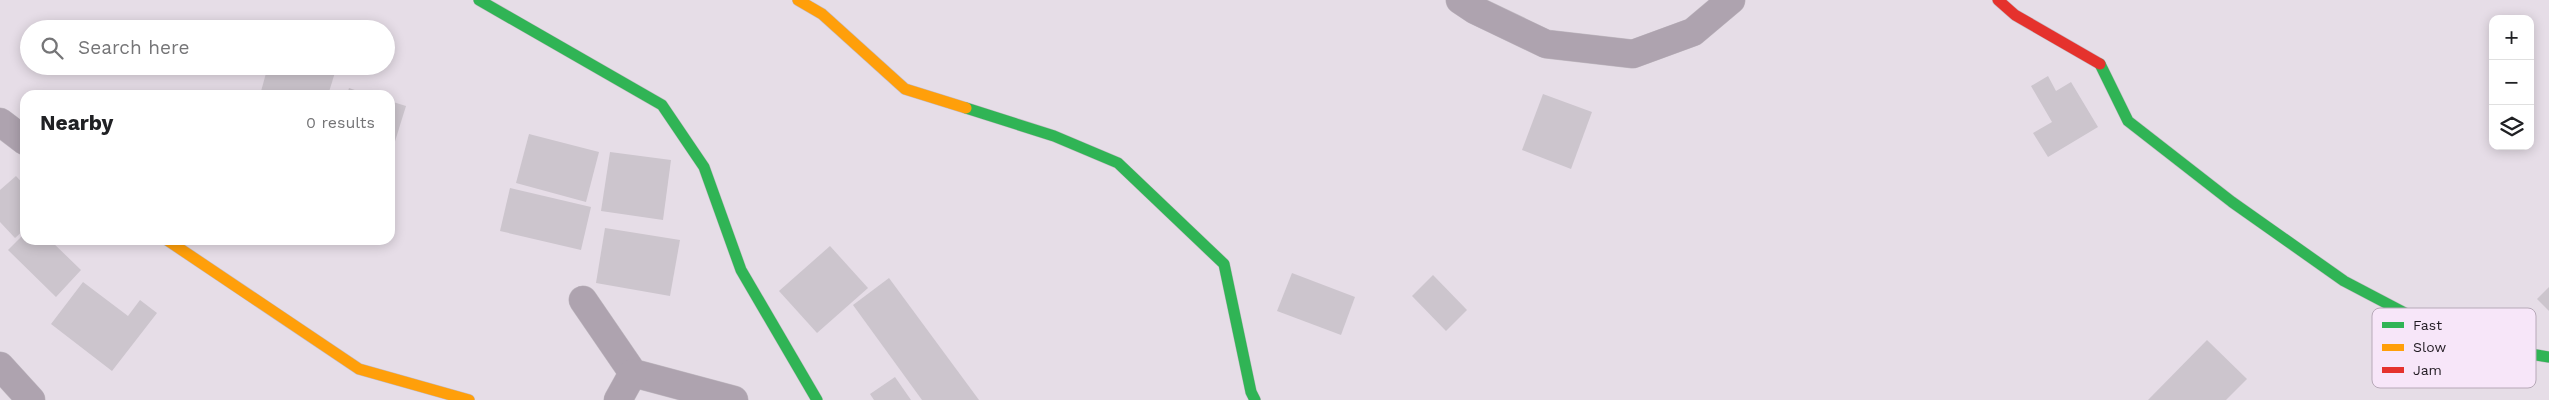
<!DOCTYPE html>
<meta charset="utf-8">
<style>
:root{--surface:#fff;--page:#f2f2f2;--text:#202124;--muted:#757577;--line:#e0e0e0}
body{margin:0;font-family:"Work Sans",sans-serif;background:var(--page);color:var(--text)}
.controls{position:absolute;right:15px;top:15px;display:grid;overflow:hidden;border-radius:10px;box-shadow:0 2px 12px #0003}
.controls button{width:45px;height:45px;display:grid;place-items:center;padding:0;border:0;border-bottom:1px solid var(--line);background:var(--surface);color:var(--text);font:25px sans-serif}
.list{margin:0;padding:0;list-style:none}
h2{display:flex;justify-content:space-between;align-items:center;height:65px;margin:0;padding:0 20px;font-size:21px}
h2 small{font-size:16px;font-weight:400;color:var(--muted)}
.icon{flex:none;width:28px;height:28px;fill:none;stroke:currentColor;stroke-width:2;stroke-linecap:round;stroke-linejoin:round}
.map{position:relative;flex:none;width:2549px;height:400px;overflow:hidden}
.search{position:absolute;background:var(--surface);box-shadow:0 2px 12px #0003;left:20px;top:20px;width:375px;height:55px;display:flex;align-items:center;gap:12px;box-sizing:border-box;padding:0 18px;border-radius:28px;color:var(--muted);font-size:19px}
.panel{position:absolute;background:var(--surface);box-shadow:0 2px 12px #0003;left:20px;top:90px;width:375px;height:155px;border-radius:15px}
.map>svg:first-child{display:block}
.building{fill:#ccc5cd}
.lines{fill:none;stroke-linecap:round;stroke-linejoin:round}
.street-casing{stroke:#c2bbc3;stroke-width:29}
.fast-casing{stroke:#c2bbc3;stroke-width:12}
.slow-casing{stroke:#c2bbc3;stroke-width:12}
.jam-casing{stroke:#c2bbc3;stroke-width:12}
.street{stroke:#aea3af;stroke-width:28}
.fast{stroke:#30b455;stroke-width:11}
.slow{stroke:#ff9f0a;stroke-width:11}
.jam{stroke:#e5322d;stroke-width:11}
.key{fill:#f7e6f9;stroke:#b7a9b8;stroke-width:1}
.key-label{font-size:14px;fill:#211b22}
</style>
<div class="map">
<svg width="2549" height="400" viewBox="0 0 2549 400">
<rect width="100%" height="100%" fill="#e6dde7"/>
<g class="building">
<path d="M 268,66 L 337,66 L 328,95 L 260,95 Z"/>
<path d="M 2048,76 L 2056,91 L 2071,82 L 2098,127 L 2048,157 L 2033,133 L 2052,122 L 2031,86 Z"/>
<path d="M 349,88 L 369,95 L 347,95 Z"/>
<path d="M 1543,94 L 1592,112 L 1571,169 L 1522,150 Z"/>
<path d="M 390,101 L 406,106 L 392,151 L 390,151 Z"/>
<path d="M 529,134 L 599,152 L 586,202 L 516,183 Z"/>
<path d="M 610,152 L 671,160 L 663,220 L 601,211 Z"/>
<path d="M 16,176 L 25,186 L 25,229 L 15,238 L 0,222 L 0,190 Z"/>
<path d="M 510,188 L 591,207 L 581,250 L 500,231 Z"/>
<path d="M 605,228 L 680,240 L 670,296 L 596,283 Z"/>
<path d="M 25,233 L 25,240 L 50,240 L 81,270 L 56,297 L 8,250 Z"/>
<path d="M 830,246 L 868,288 L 817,333 L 779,291 Z"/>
<path d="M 1292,273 L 1355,297 L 1341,335 L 1277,311 Z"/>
<path d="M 1433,275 L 1467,310 L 1446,331 L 1412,296 Z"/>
<path d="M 889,278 L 979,400 L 922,400 L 853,305 Z"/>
<path d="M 83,282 L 128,316 L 140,300 L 157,313 L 112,371 L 51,324 Z"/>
<path d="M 2549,287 L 2549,311 L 2537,299 Z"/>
<path d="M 2207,340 L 2247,379 L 2226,400 L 2148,400 Z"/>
<path d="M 895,377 L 911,400 L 874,400 L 870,394 Z"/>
</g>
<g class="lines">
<defs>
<g id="street">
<path d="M 1460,0 L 1475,10 L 1546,44 L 1633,54 L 1693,32 L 1731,0"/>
<path d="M 0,122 L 25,141"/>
<path d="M 583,300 L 633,373 L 734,400"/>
<path d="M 0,366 L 31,400"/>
<path d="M 618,400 L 633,373"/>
</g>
<g id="fast">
<path d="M 479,0 L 662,105 L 704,167 L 741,270 L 817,400"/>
<path d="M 2100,64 L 2128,121 L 2232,202 L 2344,281 L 2464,344 L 2549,357"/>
<path d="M 966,108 L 1054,136 L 1118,163 L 1224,264 L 1251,392 L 1255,400"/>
</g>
<g id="slow">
<path d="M 798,0 L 822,14 L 905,89 L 966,108"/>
<path d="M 167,240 L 359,369 L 469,400"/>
</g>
<path id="jam" d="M 1998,0 L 2015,15 L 2100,64"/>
</defs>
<use href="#street" class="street-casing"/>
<use href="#fast" class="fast-casing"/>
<use href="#slow" class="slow-casing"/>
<use href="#jam" class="jam-casing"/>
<use href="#street" class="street"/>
<use href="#fast" class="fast"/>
<use href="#slow" class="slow"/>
<use href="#jam" class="jam"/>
</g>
<rect x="2372" y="308" width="164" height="80" rx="8" class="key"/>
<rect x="2382" y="322" width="22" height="6" fill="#30b455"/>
<rect x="2382" y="344" width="22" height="7" fill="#ff9f0a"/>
<rect x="2382" y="367" width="22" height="6" fill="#e5322d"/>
<g class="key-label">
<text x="2413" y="330">Fast</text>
<text x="2413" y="352">Slow</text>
<text x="2413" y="375">Jam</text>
</g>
</svg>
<div class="controls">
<button>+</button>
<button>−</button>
<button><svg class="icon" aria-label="layers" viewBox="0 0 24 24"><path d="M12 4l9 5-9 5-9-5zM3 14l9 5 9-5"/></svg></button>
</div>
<div class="search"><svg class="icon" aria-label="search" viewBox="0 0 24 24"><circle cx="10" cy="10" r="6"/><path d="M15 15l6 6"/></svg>Search here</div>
<section class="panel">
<h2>Nearby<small>0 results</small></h2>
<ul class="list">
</ul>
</section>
</div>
